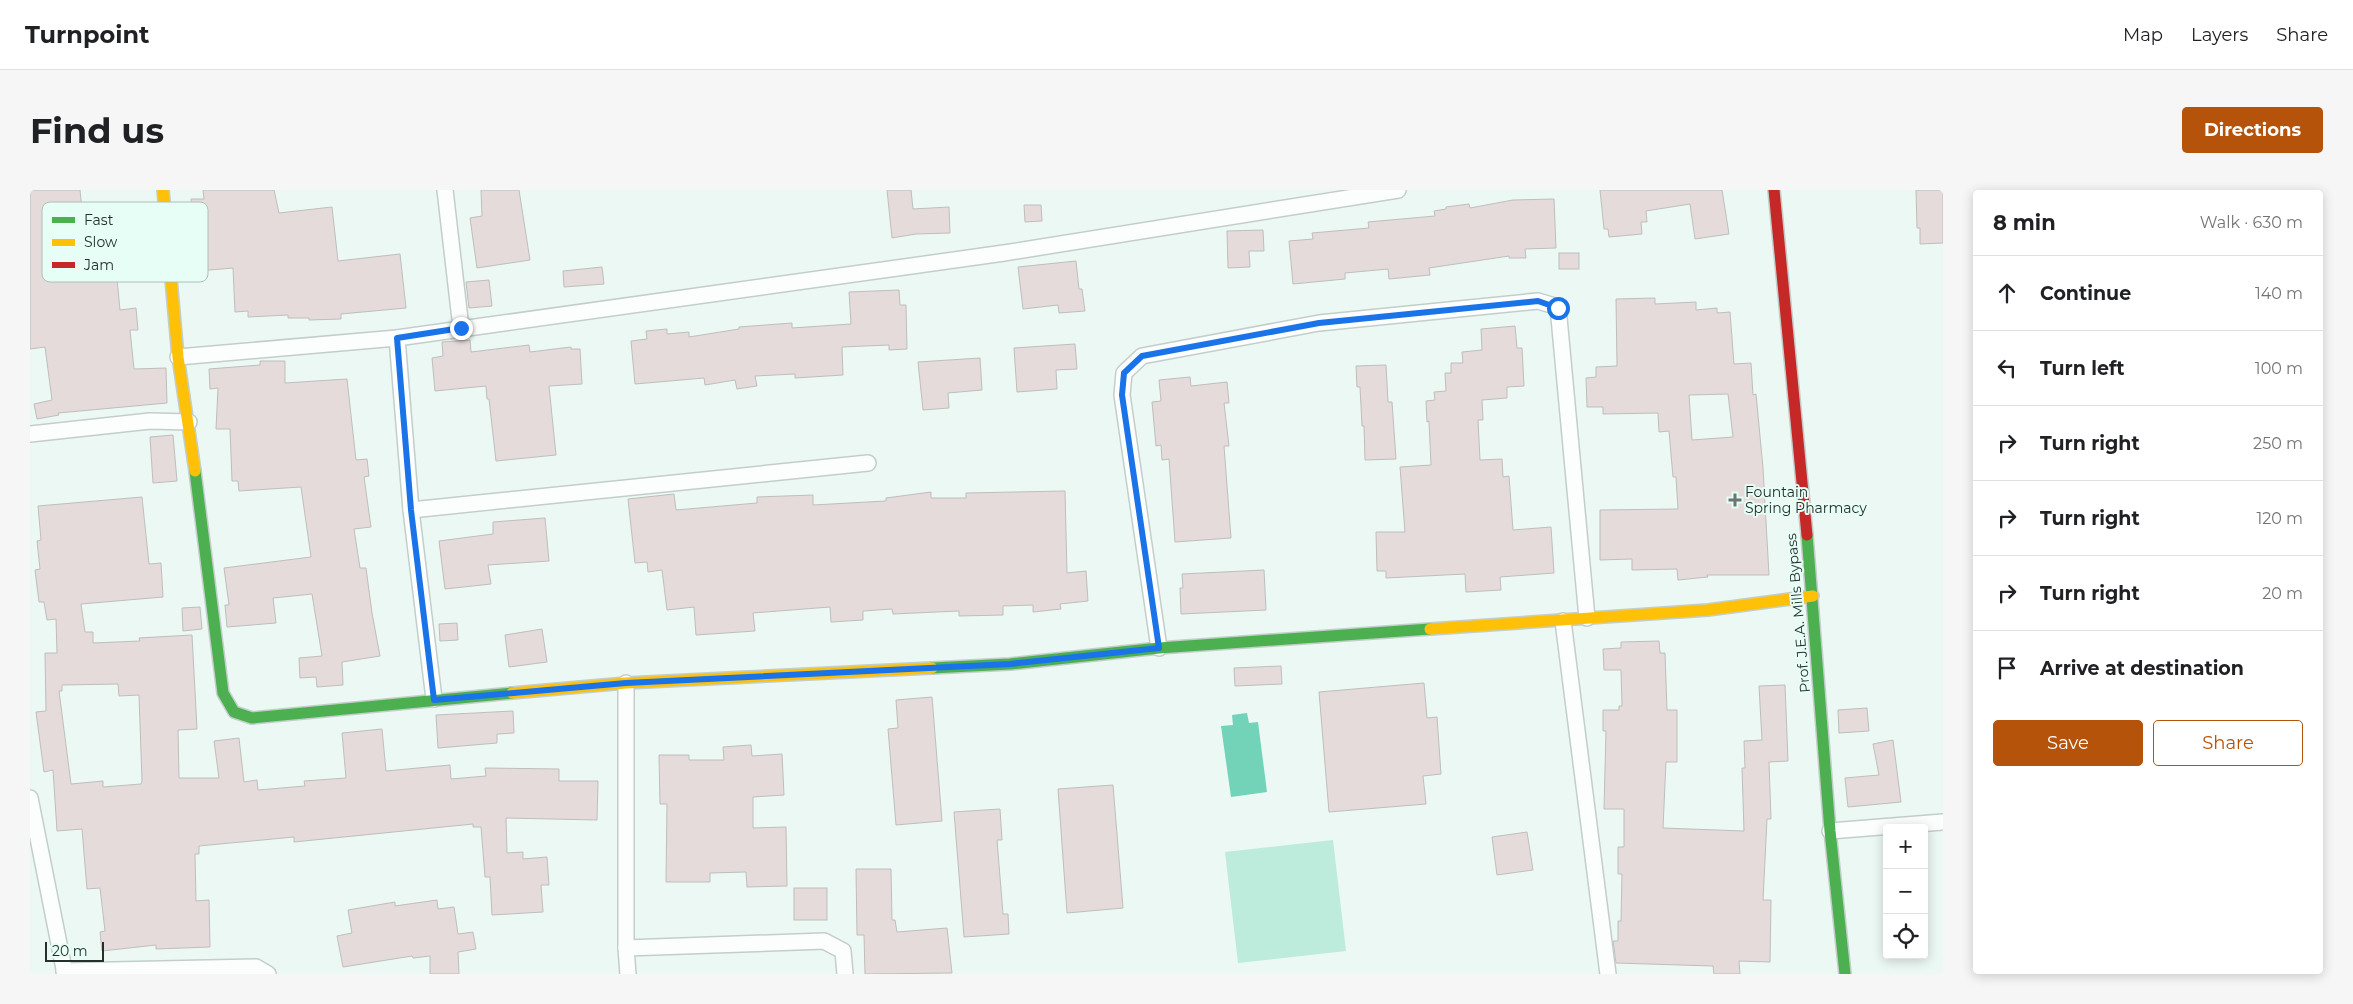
<!DOCTYPE html>
<meta charset="utf-8">
<style>
:root{--surface:#fff;--page:#f6f6f6;--text:#202124;--muted:#757577;--line:#e0e0e0;--accent:#b45309}
body{margin:0;font-family:Montserrat,sans-serif;background:var(--page);color:var(--text)}
.controls{position:absolute;right:15px;bottom:15px;display:grid;overflow:hidden;border-radius:5px;box-shadow:0 2px 12px #0003}
.controls button{width:45px;height:45px;display:grid;place-items:center;padding:0;border:0;border-bottom:1px solid var(--line);background:var(--surface);color:var(--text);font:25px sans-serif}
.scale{position:absolute;left:15px;bottom:12px;width:59px;box-sizing:border-box;padding-left:5px;border:2px solid #252f2b;border-top:0;font-size:14px;line-height:18px;white-space:nowrap;color:#252f2b;-webkit-text-stroke:4px #e6fef5;paint-order:stroke}
.stop{position:absolute;width:15px;height:15px;margin:-11px;border:4px solid #1a73e8;border-radius:50%;background:#fff}
.stop.end{background:#1a73e8;border-color:#fff;box-shadow:0 1px 5px #0008}
.list{margin:0;padding:0;list-style:none}
h2{display:flex;justify-content:space-between;align-items:center;height:65px;margin:0;padding:0 20px;font-size:21px}
h2 small{font-size:16px;font-weight:400;color:var(--muted)}
.list li{display:grid;grid-template-columns:32px 1fr auto;gap:15px;align-items:center;box-sizing:border-box;height:75px;padding:0 20px;border-top:1px solid var(--line)}
.list b{display:block;font-size:19px;white-space:nowrap}
.list em{font-size:16px;font-style:normal;color:var(--muted)}
.actions{display:flex;gap:10px;padding:15px 20px}
.actions a{flex:1;padding:11px 0;border:1px solid var(--accent);border-radius:5px;text-align:center;font-size:18px;color:var(--accent)}
.actions .main{background:var(--accent);color:#fff}
.icon{flex:none;width:28px;height:28px;fill:none;stroke:currentColor;stroke-width:2;stroke-linecap:round;stroke-linejoin:round}
.map{position:relative;flex:none;width:1913px;height:784px;overflow:hidden;border-radius:5px}
header{display:flex;align-items:center;gap:30px;box-sizing:border-box;height:70px;padding:0 25px;background:var(--surface);border-bottom:1px solid var(--line)}
header strong{font-size:24px}
nav{display:flex;gap:28px;margin-inline-start:auto;font-size:18px}
.intro{display:flex;align-items:center;justify-content:space-between;box-sizing:border-box;height:120px;padding:0 30px}
h1{margin:0;font-size:35px}
.button{padding:12px 22px;border-radius:5px;background:var(--accent);color:#fff;font-size:18px;font-weight:700}
main{display:flex;gap:30px;padding:0 30px}
aside{flex:1;background:var(--surface);border-radius:5px;box-shadow:0 2px 12px #0003}
.map>svg:first-child{display:block}
.green{fill:#bdebdc}
.water{fill:#72d3b9}
.building{fill:#e5dbda;stroke:#bebebd;fill-rule:evenodd}
.lines{fill:none;stroke-linecap:round;stroke-linejoin:round}
.street-casing{stroke:#c3ceca;stroke-width:18}
.fast-casing{stroke:#c3ceca;stroke-width:14}
.slow-casing{stroke:#c3ceca;stroke-width:14}
.jam-casing{stroke:#c3ceca;stroke-width:14}
.street{stroke:#fcfefd;stroke-width:15}
.fast{stroke:#4caf50;stroke-width:11}
.slow{stroke:#ffc107;stroke-width:11}
.jam{stroke:#c62828;stroke-width:11}
.route{stroke:#1a73e8;stroke-width:6}
.poi-dot{fill:#6b7571;stroke:#e6fef5;stroke-width:2}
.labels{text-anchor:middle;stroke-width:4;stroke-linejoin:round;paint-order:stroke}
.poi-label{font-size:14px;fill:#252f2b;stroke:#e6fef5;text-anchor:start}
.street-label{font-size:14px;fill:#252f2b;stroke:#e6fef5}
.key{fill:#e6fef5;stroke:#acc0b8;stroke-width:1}
.key-label{font-size:14px;fill:#252f2b}
</style>
<header>
<strong>Turnpoint</strong>
<nav><a>Map</a><a>Layers</a><a>Share</a></nav>
</header>
<div class="intro"><h1>Find us</h1><a class="button">Directions</a></div>
<main>
<div class="map">
<svg width="1913" height="784" viewBox="0 0 1913 784">
<rect width="100%" height="100%" fill="#ecf8f4"/>
<path class="green" d="M 1303,650 L 1316,761 L 1208,773 L 1195,662 Z"/>
<path class="water" d="M 1217,523 L 1219,533 L 1228,532 L 1237,602 L 1201,607 L 1191,536 L 1203,535 L 1202,525 Z"/>
<g class="building">
<path d="M 0,0 L 50,0 L 53,30 L 81,26 L 90,120 L 106,118 L 108,140 L 100,140 L 104,179 L 136,178 L 137,213 L 28,223 L 29,225 L 7,229 L 4,214 L 22,210 L 15,157 L 0,159 Z"/>
<path d="M 173,0 L 244,0 L 249,23 L 302,17 L 308,71 L 370,64 L 376,118 L 311,124 L 311,129 L 279,130 L 279,128 L 258,128 L 258,125 L 218,127 L 218,121 L 205,122 L 203,78 L 168,81 L 161,9 L 174,9 Z"/>
<path d="M 451,0 L 489,0 L 500,70 L 447,78 L 440,28 L 452,26 Z"/>
<path d="M 857,0 L 881,0 L 883,19 L 919,17 L 920,43 L 886,44 L 862,48 Z"/>
<path d="M 1570,0 L 1692,0 L 1699,44 L 1665,49 L 1660,14 L 1616,21 L 1617,32 L 1611,32 L 1612,44 L 1579,47 L 1578,39 L 1574,39 Z"/>
<path d="M 1886,0 L 1913,0 L 1913,53 L 1890,54 L 1890,38 L 1887,38 Z"/>
<path d="M 1524,9 L 1526,58 L 1495,59 L 1496,68 L 1479,68 L 1479,66 L 1399,78 L 1400,85 L 1359,89 L 1358,79 L 1315,83 L 1315,89 L 1263,94 L 1259,51 L 1283,49 L 1282,43 L 1339,38 L 1338,32 L 1405,26 L 1404,21 L 1416,19 L 1416,17 L 1439,14 L 1440,18 L 1483,10 Z"/>
<path d="M 994,15 L 1011,15 L 1012,31 L 995,32 Z"/>
<path d="M 1233,40 L 1234,61 L 1219,61 L 1220,77 L 1198,78 L 1197,41 Z"/>
<rect x="1529" y="63" width="20" height="16"/>
<path d="M 1046,71 L 1049,99 L 1052,99 L 1055,121 L 1029,123 L 1028,115 L 993,119 L 988,77 Z"/>
<path d="M 572,77 L 574,94 L 534,97 L 533,81 Z"/>
<path d="M 459,90 L 462,116 L 439,118 L 436,92 Z"/>
<path d="M 869,100 L 870,115 L 876,115 L 877,159 L 859,160 L 859,155 L 812,157 L 813,185 L 765,188 L 765,184 L 725,186 L 727,196 L 707,199 L 705,190 L 675,195 L 674,188 L 605,194 L 601,151 L 617,149 L 616,141 L 637,139 L 637,144 L 659,142 L 659,147 L 709,139 L 709,137 L 762,133 L 762,138 L 821,134 L 819,102 Z"/>
<path d="M 1625,108 L 1625,114 L 1666,112 L 1666,120 L 1687,118 L 1687,123 L 1700,122 L 1704,174 L 1721,173 L 1723,205 L 1726,204 L 1733,278 L 1739,385 L 1677,385 L 1678,387 L 1648,390 L 1647,379 L 1602,380 L 1602,369 L 1570,370 L 1570,320 L 1648,319 L 1646,287 L 1643,287 L 1639,241 L 1629,242 L 1628,223 L 1573,224 L 1573,217 L 1557,217 L 1556,188 L 1566,187 L 1566,177 L 1587,176 L 1586,109 ZM 1698,204 L 1703,247 L 1662,250 L 1659,205 Z"/>
<path d="M 1485,136 L 1487,158 L 1492,158 L 1494,196 L 1477,197 L 1477,208 L 1452,210 L 1453,230 L 1448,230 L 1450,270 L 1472,269 L 1473,287 L 1479,286 L 1483,340 L 1521,337 L 1524,383 L 1470,387 L 1471,400 L 1436,402 L 1435,384 L 1356,388 L 1356,381 L 1347,381 L 1346,342 L 1375,342 L 1370,277 L 1401,275 L 1399,231 L 1397,232 L 1396,211 L 1405,210 L 1404,202 L 1416,201 L 1415,183 L 1421,183 L 1421,173 L 1433,173 L 1432,162 L 1452,160 L 1451,139 Z"/>
<path d="M 440,150 L 441,162 L 499,155 L 500,162 L 541,157 L 541,159 L 550,159 L 552,194 L 519,196 L 526,265 L 466,271 L 459,209 L 457,209 L 456,196 L 405,201 L 402,168 L 413,166 L 412,152 Z"/>
<path d="M 1045,154 L 1047,179 L 1026,180 L 1027,199 L 987,202 L 984,158 Z"/>
<path d="M 950,168 L 952,200 L 918,203 L 919,218 L 893,220 L 888,172 Z"/>
<path d="M 230,171 L 255,171 L 255,193 L 317,189 L 326,270 L 337,269 L 339,286 L 334,287 L 341,337 L 324,339 L 330,378 L 336,378 L 342,423 L 350,466 L 312,472 L 313,495 L 287,497 L 286,487 L 270,488 L 269,468 L 292,466 L 282,404 L 243,408 L 246,433 L 197,437 L 195,415 L 199,415 L 194,378 L 281,367 L 271,297 L 209,301 L 208,291 L 202,291 L 200,239 L 186,239 L 188,198 L 180,199 L 179,179 L 230,175 Z"/>
<path d="M 1356,175 L 1358,212 L 1362,212 L 1366,269 L 1335,270 L 1334,236 L 1332,236 L 1330,197 L 1327,197 L 1326,176 Z"/>
<path d="M 1160,187 L 1161,196 L 1197,192 L 1199,213 L 1194,213 L 1199,256 L 1194,256 L 1201,348 L 1145,352 L 1139,269 L 1132,270 L 1131,255 L 1126,256 L 1122,212 L 1131,211 L 1129,190 Z"/>
<path d="M 143,245 L 147,291 L 123,293 L 120,247 Z"/>
<path d="M 1035,301 L 1037,383 L 1056,381 L 1058,411 L 1030,414 L 1031,419 L 1003,422 L 1003,415 L 973,416 L 973,425 L 929,426 L 929,421 L 863,424 L 862,419 L 833,421 L 833,430 L 801,432 L 800,417 L 723,423 L 725,441 L 666,445 L 664,417 L 637,420 L 632,380 L 618,382 L 617,372 L 605,373 L 598,309 L 644,304 L 646,320 L 727,313 L 727,307 L 783,305 L 783,315 L 856,311 L 856,308 L 901,302 L 901,308 L 936,308 L 936,303 Z"/>
<path d="M 112,307 L 119,374 L 131,373 L 133,407 L 51,414 L 55,442 L 63,442 L 63,453 L 110,451 L 109,448 L 162,445 L 167,539 L 148,540 L 149,588 L 189,588 L 184,551 L 209,548 L 214,592 L 227,590 L 228,600 L 275,596 L 274,591 L 316,588 L 312,543 L 352,539 L 356,581 L 420,575 L 421,589 L 456,586 L 455,578 L 529,579 L 529,591 L 568,591 L 567,630 L 476,628 L 477,663 L 493,662 L 493,669 L 517,667 L 519,695 L 511,695 L 513,722 L 462,725 L 460,687 L 455,687 L 451,637 L 443,637 L 443,634 L 264,652 L 264,647 L 169,656 L 169,664 L 165,664 L 166,711 L 179,710 L 180,757 L 126,759 L 126,755 L 72,761 L 70,742 L 75,741 L 70,698 L 57,699 L 52,639 L 27,641 L 23,580 L 14,582 L 6,522 L 16,521 L 15,463 L 27,463 L 26,429 L 17,430 L 14,412 L 9,412 L 5,380 L 10,379 L 7,351 L 11,350 L 8,316 ZM 88,494 L 89,506 L 109,505 L 112,591 L 111,594 L 73,597 L 73,591 L 41,594 L 29,501 L 32,501 L 32,495 Z"/>
<path d="M 515,328 L 519,371 L 458,375 L 461,394 L 415,399 L 409,351 L 463,344 L 463,332 Z"/>
<path d="M 1234,380 L 1236,420 L 1151,424 L 1150,398 L 1153,398 L 1152,384 Z"/>
<path d="M 170,417 L 172,439 L 153,441 L 152,418 Z"/>
<path d="M 427,433 L 428,450 L 410,451 L 409,434 Z"/>
<path d="M 512,439 L 517,472 L 479,477 L 475,445 Z"/>
<path d="M 1629,451 L 1630,463 L 1635,463 L 1637,520 L 1647,520 L 1647,572 L 1636,572 L 1633,638 L 1714,641 L 1712,578 L 1715,578 L 1714,551 L 1732,550 L 1729,496 L 1755,495 L 1758,571 L 1739,572 L 1741,629 L 1737,629 L 1733,710 L 1741,710 L 1740,772 L 1709,771 L 1710,784 L 1684,784 L 1683,776 L 1586,773 L 1583,751 L 1588,751 L 1588,731 L 1591,731 L 1592,684 L 1588,684 L 1588,657 L 1594,657 L 1594,619 L 1574,619 L 1576,541 L 1573,541 L 1573,520 L 1589,520 L 1589,516 L 1592,516 L 1591,480 L 1574,480 L 1573,459 L 1591,458 L 1591,452 Z"/>
<path d="M 1251,476 L 1252,494 L 1205,496 L 1204,478 Z"/>
<path d="M 1394,493 L 1397,528 L 1407,527 L 1411,584 L 1393,586 L 1396,614 L 1299,622 L 1289,502 Z"/>
<path d="M 902,507 L 912,631 L 866,635 L 858,539 L 868,538 L 866,510 Z"/>
<path d="M 1837,518 L 1839,541 L 1809,543 L 1808,520 Z"/>
<path d="M 483,521 L 484,543 L 467,544 L 467,553 L 408,558 L 406,525 Z"/>
<path d="M 1863,550 L 1871,612 L 1818,617 L 1815,588 L 1849,585 L 1843,554 Z"/>
<path d="M 721,555 L 722,566 L 752,564 L 754,605 L 723,607 L 723,638 L 756,637 L 757,696 L 717,697 L 716,682 L 680,683 L 680,692 L 636,692 L 637,614 L 630,614 L 629,565 L 659,565 L 659,570 L 694,570 L 693,557 Z"/>
<path d="M 1083,595 L 1093,718 L 1037,723 L 1028,599 Z"/>
<path d="M 970,619 L 972,650 L 967,650 L 973,724 L 978,724 L 979,744 L 934,747 L 924,622 Z"/>
<path d="M 1497,642 L 1503,680 L 1467,685 L 1462,647 Z"/>
<path d="M 826,679 L 861,679 L 862,730 L 865,730 L 867,742 L 917,738 L 922,783 L 835,784 L 834,745 L 827,745 Z"/>
<rect x="764" y="698" width="33" height="32"/>
<path d="M 407,710 L 408,719 L 424,717 L 428,744 L 443,742 L 446,759 L 428,762 L 429,784 L 400,784 L 400,766 L 383,768 L 382,766 L 313,777 L 307,746 L 322,743 L 318,720 L 365,712 L 365,716 Z"/>
</g>
<g class="lines">
<defs>
<g id="street">
<path d="M 415,0 L 431,138"/>
<path d="M 367,148 L 381,320 L 404,509"/>
<path d="M 148,167 L 367,148 L 974,63 L 1368,0"/>
<path d="M 0,244 L 120,231 L 159,232"/>
<path d="M 381,320 L 838,273"/>
<path d="M 1533,431 L 1578,784"/>
<path d="M 1129,458 L 1092,205 L 1094,183 L 1112,166 L 1289,133 L 1508,111 L 1528,117 L 1557,428"/>
<path d="M 596,493 L 596,758 L 598,784"/>
<path d="M 0,608 L 35,784"/>
<path d="M 1800,641 L 1913,632"/>
<path d="M 596,758 L 794,751 L 813,761 L 815,784"/>
<path d="M 34,781 L 226,777 L 238,784"/>
</g>
<g id="fast">
<path d="M 165,281 L 193,503 L 204,522 L 222,528 L 482,503"/>
<path d="M 1777,345 L 1800,641 L 1815,784"/>
<path d="M 902,478 L 980,474 L 1129,458 L 1400,439"/>
</g>
<g id="slow">
<path d="M 133,0 L 148,167 L 165,281"/>
<path d="M 1400,439 L 1678,420 L 1783,406"/>
<path d="M 482,503 L 596,493 L 902,478"/>
</g>
<path id="jam" d="M 1744,0 L 1777,345"/>
</defs>
<use href="#street" class="street-casing"/>
<use href="#fast" class="fast-casing"/>
<use href="#slow" class="slow-casing"/>
<use href="#jam" class="jam-casing"/>
<use href="#street" class="street"/>
<use href="#fast" class="fast"/>
<use href="#slow" class="slow"/>
<use href="#jam" class="jam"/>
</g>
<g class="lines">
<path class="route" d="M 431,138 L 367,148 L 381,320 L 404,510 L 596,493 L 980,474 L 1129,458 L 1092,205 L 1094,183 L 1112,166 L 1289,133 L 1508,111 L 1528,118"/>
</g>
<path class="poi-dot" d="M1702.5 302.5h5v5h5v5h-5v5h-5v-5h-5v-5h5z"/>
<g class="labels">
<g class="poi-label">
<text x="1715" y="307">Fountain<tspan x="1715" dy="16">Spring Pharmacy</tspan></text>
</g>
<g class="street-label">
<text transform="translate(1768 423) rotate(-95)" y="5">Prof. J.E.A. Mills Bypass</text>
</g>
</g>
<rect x="12" y="12" width="166" height="80" rx="8" class="key"/>
<rect x="22" y="27" width="23" height="6" fill="#4caf50"/>
<rect x="22" y="49" width="23" height="7" fill="#ffc107"/>
<rect x="22" y="72" width="23" height="6" fill="#c62828"/>
<g class="key-label">
<text x="54" y="35">Fast</text>
<text x="54" y="57">Slow</text>
<text x="54" y="80">Jam</text>
</g>
</svg>
<div class="controls">
<button>+</button>
<button>−</button>
<button><svg class="icon" aria-label="locate" viewBox="0 0 24 24"><circle cx="12" cy="12" r="6"/><path d="M12 2v4M12 18v4M2 12h4M18 12h4"/></svg></button>
</div>
<div class="scale">20 m</div>
<div class="stop" style="left:1528px;top:118px"></div>
<div class="stop end" style="left:431px;top:138px"></div>
</div>
<aside>
<h2>8 min<small>Walk · 630 m</small></h2>
<ul class="list">
<li><svg class="icon" aria-label="ahead" viewBox="0 0 24 24"><path d="M12 20V5M6 11l6-6 6 6"/></svg><div><b>Continue</b></div><em>140 m</em></li>
<li><svg class="icon" aria-label="left" viewBox="0 0 24 24"><path d="M17 20v-9H6M10 6l-5 5 5 5"/></svg><div><b>Turn left</b></div><em>100 m</em></li>
<li><svg class="icon" aria-label="right" viewBox="0 0 24 24"><path d="M7 20v-9h11M14 6l5 5-5 5"/></svg><div><b>Turn right</b></div><em>250 m</em></li>
<li><svg class="icon" aria-label="right" viewBox="0 0 24 24"><path d="M7 20v-9h11M14 6l5 5-5 5"/></svg><div><b>Turn right</b></div><em>120 m</em></li>
<li><svg class="icon" aria-label="right" viewBox="0 0 24 24"><path d="M7 20v-9h11M14 6l5 5-5 5"/></svg><div><b>Turn right</b></div><em>20 m</em></li>
<li><svg class="icon" aria-label="arrive" viewBox="0 0 24 24"><path d="M6 21V4h12l-3 4 3 4H6"/></svg><div><b>Arrive at destination</b></div></li>
</ul>
<div class="actions"><a class="main">Save</a><a>Share</a></div>
</aside>
</main>
